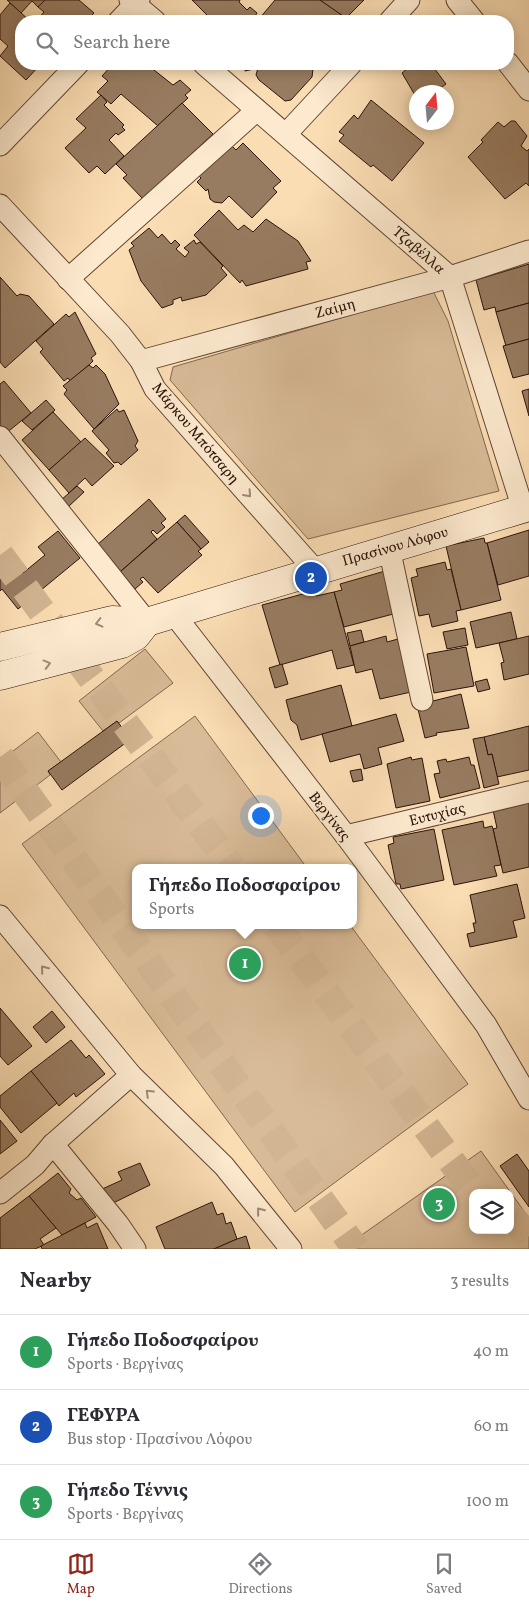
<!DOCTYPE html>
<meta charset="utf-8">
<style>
:root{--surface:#fff;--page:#f7f7f7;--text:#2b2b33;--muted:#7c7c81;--line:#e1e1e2;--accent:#8f2418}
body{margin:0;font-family:Vollkorn,serif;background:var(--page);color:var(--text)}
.controls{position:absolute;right:15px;bottom:15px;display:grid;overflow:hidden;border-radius:10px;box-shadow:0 2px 12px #0003}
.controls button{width:45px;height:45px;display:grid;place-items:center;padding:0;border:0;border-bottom:1px solid var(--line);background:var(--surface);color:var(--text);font:25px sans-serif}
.compass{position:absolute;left:409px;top:85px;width:45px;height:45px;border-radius:50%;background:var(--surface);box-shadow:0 2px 12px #0003;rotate:16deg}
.you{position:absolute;left:260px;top:815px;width:18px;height:18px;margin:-12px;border:4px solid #fff;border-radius:50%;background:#1a73e8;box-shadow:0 0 0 8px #1a73e833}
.badge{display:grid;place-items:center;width:32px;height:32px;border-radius:50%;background:var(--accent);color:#fff;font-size:16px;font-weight:700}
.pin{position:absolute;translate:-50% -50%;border:2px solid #fff;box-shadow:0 1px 5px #0006}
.popup{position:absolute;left:132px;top:864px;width:225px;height:65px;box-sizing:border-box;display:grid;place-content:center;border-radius:10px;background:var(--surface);filter:drop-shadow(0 1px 4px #0005);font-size:16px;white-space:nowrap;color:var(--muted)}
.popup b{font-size:19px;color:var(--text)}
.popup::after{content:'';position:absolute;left:50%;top:100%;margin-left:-10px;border:10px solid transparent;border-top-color:var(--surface)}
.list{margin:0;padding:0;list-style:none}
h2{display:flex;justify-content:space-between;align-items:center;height:65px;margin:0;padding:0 20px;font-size:21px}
h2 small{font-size:16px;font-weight:400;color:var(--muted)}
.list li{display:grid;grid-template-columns:32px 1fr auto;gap:15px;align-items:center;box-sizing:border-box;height:75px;padding:0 20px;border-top:1px solid var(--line)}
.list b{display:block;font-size:19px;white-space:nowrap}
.list p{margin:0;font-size:16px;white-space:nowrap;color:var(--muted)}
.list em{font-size:16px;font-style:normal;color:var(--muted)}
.icon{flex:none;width:28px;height:28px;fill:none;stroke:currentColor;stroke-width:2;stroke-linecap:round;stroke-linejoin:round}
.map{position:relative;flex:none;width:529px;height:1249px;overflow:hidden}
.search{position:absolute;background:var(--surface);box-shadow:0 2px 12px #0003;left:15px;right:15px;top:15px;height:55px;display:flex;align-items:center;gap:12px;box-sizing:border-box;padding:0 18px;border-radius:20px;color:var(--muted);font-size:19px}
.sheet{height:290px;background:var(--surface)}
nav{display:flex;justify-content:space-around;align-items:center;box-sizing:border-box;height:70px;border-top:1px solid var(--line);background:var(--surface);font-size:14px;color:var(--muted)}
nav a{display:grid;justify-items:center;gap:2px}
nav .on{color:var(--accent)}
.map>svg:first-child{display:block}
.green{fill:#d8bb97;stroke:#826750;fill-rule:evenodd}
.building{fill:#987c61;stroke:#2c1308}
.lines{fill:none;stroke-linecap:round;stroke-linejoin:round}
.highway-tunnel{stroke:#d2b592;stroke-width:28;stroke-dasharray:28 14;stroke-linecap:butt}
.street-casing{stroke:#604633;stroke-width:23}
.secondary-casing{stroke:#2c1308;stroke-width:29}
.street{stroke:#fce9ce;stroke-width:21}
.secondary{stroke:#fce9ce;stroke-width:28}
.oneway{stroke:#9e8975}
.labels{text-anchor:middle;stroke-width:4;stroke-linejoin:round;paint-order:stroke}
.street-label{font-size:15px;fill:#2c1308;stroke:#fce9ce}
</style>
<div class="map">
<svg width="529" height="1249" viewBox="0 0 529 1249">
<rect width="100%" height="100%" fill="#fbddb4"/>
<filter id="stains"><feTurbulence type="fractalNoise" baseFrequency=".004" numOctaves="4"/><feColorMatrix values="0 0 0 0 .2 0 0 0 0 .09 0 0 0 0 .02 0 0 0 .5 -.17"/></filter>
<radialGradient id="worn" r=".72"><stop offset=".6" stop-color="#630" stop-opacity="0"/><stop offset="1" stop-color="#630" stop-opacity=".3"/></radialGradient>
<g class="green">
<path d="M 433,291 L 448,321 L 499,491 L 308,539 L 170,380 L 173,367 Z"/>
<path d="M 145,649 L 173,683 L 119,723 L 117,721 L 103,731 L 79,701 Z"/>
<path d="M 195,716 L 307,868 L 136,868 L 136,925 L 350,925 L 468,1084 L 295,1212 L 22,844 Z"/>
<path d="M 38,732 L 61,762 L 48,771 L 50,775 L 0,813 L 0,761 Z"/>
<path d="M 481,1151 L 529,1218 L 529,1249 L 348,1249 L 346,1246 ZM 473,1193 L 510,1193 L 510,1230 L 473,1230 Z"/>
</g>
<g class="building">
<path d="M 7,0 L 45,0 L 38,7 L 32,1 L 21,13 Z"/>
<path d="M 45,0 L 79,0 L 94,13 L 86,21 L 36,21 L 44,12 L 38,7 Z"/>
<path d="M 192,0 L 240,0 L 239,2 L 247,10 L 250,7 L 257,13 L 254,18 L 257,20 L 213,21 Z"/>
<path d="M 275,0 L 320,0 L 341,14 L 335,20 L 337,21 L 262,21 L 259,19 Z"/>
<path d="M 320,0 L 364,0 L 346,18 Z"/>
<path d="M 10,3 L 30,21 L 21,21 L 21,64 L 41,64 L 26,80 L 0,56 L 8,46 L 0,39 L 0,15 Z"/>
<path d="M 113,64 L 159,64 L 154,70 L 173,85 L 180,80 L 191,90 L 185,95 L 188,98 L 158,126 L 121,94 L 111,104 L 97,92 L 108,81 L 102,76 Z"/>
<path d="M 245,64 L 307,64 L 313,69 L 312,77 L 291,100 L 285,101 L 259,80 L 256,75 L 258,68 L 245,71 Z"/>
<path d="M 413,64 L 418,70 L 426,64 L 431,64 L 446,84 L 435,92 L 416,92 L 416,97 L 402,73 Z"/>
<path d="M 101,95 L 107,102 L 104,105 L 124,125 L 122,127 L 125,130 L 118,135 L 116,133 L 109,140 L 124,156 L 105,174 L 97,166 L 89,173 L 65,148 L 86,128 L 76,119 Z"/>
<path d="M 371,100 L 424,143 L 392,181 L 373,165 L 371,167 L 339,141 L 344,135 L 339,132 L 354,115 L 358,119 Z"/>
<path d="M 182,103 L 213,134 L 143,199 L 123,178 L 127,175 L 116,164 Z"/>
<path d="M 511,121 L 515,121 L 527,136 L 521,146 L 527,151 L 529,149 L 529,186 L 526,183 L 505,199 L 468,157 L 483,142 L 481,140 L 498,122 L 504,127 Z"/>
<path d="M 243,143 L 281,181 L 273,188 L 277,192 L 252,218 L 229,196 L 222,203 L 214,202 L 210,199 L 208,189 L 206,191 L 197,182 L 201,178 L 199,176 L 231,145 L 236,150 Z"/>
<path d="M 219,210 L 238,230 L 244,225 L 253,232 L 266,219 L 298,241 L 311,261 L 306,262 L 308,269 L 246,286 L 242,280 L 240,283 L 194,235 Z"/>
<path d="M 149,228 L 158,238 L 162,234 L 171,244 L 175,240 L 180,245 L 176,249 L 185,257 L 189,252 L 184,248 L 194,240 L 196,244 L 200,242 L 223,266 L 221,268 L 227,275 L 206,295 L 182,301 L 181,297 L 173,300 L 173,304 L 162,308 L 141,281 L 129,250 L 134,246 L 131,243 Z"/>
<path d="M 529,264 L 529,303 L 496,312 L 495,307 L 484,310 L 476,280 Z"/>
<path d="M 0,277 L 17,296 L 20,294 L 29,296 L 54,324 L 5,368 L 0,362 Z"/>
<path d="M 529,303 L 529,339 L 506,346 L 496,312 Z"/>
<path d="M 75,312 L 96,354 L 91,358 L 93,361 L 89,365 L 70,381 L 68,378 L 64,381 L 40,352 L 43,349 L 36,341 L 66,314 L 69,317 Z"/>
<path d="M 529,339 L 529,374 L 513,378 L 503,346 Z"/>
<path d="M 89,365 L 93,368 L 96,365 L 105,374 L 119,404 L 94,429 L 64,394 L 67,390 L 63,386 Z"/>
<path d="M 4,381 L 31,413 L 5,434 L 0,428 L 0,384 Z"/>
<path d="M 529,389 L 529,416 L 522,391 Z"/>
<path d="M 46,400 L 55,410 L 32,430 L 22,421 Z"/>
<path d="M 117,409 L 119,412 L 124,410 L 138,441 L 135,446 L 138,450 L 121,465 L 118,462 L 114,463 L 106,453 L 109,450 L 92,431 Z"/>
<path d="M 53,412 L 81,442 L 49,470 L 22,440 Z"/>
<path d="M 85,438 L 114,466 L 92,486 L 85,478 L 69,493 L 49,470 Z"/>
<path d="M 77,486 L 84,492 L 68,507 L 61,500 Z"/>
<path d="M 149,499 L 166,519 L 161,523 L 165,527 L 157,534 L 153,530 L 151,532 L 157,539 L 120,572 L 97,545 Z"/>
<path d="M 185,515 L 209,542 L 201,549 L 177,522 Z"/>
<path d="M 177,522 L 201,549 L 198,551 L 202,555 L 158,593 L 143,577 L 140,579 L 143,582 L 135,589 L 120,572 Z"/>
<path d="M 529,530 L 529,576 L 498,585 L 487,543 Z"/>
<path d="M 58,531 L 80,558 L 18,609 L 2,589 L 0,591 L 0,559 L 7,553 L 23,573 L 45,555 L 38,547 Z"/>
<path d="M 484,538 L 485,543 L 487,543 L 501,600 L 461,610 L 446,546 Z"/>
<path d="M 445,562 L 447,570 L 451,569 L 461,610 L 456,611 L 458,621 L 432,627 L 429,614 L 419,616 L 411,578 L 418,576 L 416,569 Z"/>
<path d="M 385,571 L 397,613 L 344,627 L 334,592 L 342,590 L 340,584 Z"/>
<path d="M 314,591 L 316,596 L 334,592 L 354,665 L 337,669 L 332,650 L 280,665 L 262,605 Z"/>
<path d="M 511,612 L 517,639 L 476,648 L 470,622 Z"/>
<path d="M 465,628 L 468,645 L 447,649 L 443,632 Z"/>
<path d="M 361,630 L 364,642 L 350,646 L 347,633 Z"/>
<path d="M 386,636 L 387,642 L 398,639 L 401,652 L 406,658 L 411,692 L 380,699 L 372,669 L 356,673 L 350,646 Z"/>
<path d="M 529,636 L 529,674 L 504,680 L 501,663 L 504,662 L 499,643 Z"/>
<path d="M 466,647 L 474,686 L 434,693 L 427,654 Z"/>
<path d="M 282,664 L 288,684 L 275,688 L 269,668 Z"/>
<path d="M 487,679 L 490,689 L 478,692 L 475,682 Z"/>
<path d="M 341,685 L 352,726 L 301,740 L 297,725 L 291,720 L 286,700 Z"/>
<path d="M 461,694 L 469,728 L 436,733 L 437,735 L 425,738 L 417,705 Z"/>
<path d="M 396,714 L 404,741 L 378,748 L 382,764 L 364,769 L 360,754 L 330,762 L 322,734 Z"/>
<path d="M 117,721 L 131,739 L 62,790 L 48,771 Z"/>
<path d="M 529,726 L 529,770 L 497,777 L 492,754 L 488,755 L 484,737 Z"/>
<path d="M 484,737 L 488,755 L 492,754 L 499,784 L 484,788 L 473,739 Z"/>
<path d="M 411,757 L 412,760 L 422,758 L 430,801 L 396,808 L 387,764 Z"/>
<path d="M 469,757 L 471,765 L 474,765 L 480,788 L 440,798 L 434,774 L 440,773 L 437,761 L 446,759 L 447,762 Z"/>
<path d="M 361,769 L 363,780 L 353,782 L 350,771 Z"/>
<path d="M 529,802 L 529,867 L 503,873 L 493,829 L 497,828 L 493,810 Z"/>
<path d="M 483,821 L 484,828 L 492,826 L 493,829 L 501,865 L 494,866 L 497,876 L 454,885 L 442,830 Z"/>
<path d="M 434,829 L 444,880 L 401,889 L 400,884 L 396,884 L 388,845 L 394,843 L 393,837 Z"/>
<path d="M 517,884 L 525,918 L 513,921 L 517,937 L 470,947 L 467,934 L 475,932 L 473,923 L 476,923 L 470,895 Z"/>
<path d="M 0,1008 L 32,1046 L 8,1065 L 0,1056 Z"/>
<path d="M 52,1011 L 65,1027 L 46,1043 L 33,1027 Z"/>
<path d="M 71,1040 L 86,1058 L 89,1055 L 105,1074 L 76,1097 L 74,1093 L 59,1106 L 31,1071 Z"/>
<path d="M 31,1071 L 57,1103 L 21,1133 L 0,1107 L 0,1096 Z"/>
<path d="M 0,1120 L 17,1141 L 0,1154 Z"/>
<path d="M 517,1154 L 529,1171 L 529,1207 L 500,1166 Z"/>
<path d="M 140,1163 L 150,1185 L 109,1205 L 100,1190 L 122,1180 L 118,1172 Z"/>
<path d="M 58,1173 L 71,1189 L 69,1193 L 77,1200 L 81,1198 L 96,1217 L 62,1235 L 29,1196 Z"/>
<path d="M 29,1196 L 56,1228 L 40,1239 L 44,1245 L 35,1249 L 0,1249 L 0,1218 Z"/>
<path d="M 212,1202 L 217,1215 L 223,1213 L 226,1224 L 231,1222 L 237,1239 L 214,1249 L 165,1249 L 156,1227 Z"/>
<path d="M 85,1223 L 87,1228 L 97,1223 L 108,1249 L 42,1249 L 41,1246 Z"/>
<path d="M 246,1236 L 250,1249 L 214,1249 L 237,1239 Z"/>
</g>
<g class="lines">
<g class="highway-tunnel">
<path d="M 0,555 L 233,868"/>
<path d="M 0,757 L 356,1249"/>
<path d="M 276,925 L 475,1193"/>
<path d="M 510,1216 L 529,1236"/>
</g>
<defs>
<g id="street">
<path d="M 130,0 L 155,21"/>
<path d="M 457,0 L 474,21"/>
<path d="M 119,21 L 139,0"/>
<path d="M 390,21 L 409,0"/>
<path d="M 508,63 L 529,90"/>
<path d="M 204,64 L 450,277 L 523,509"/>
<path d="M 286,134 L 351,64"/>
<path d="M 0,145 L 78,64"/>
<path d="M 0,205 L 120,334 L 141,361 L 155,389 L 315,570"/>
<path d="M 68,279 L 257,110"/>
<path d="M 141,361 L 450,277 L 529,251"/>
<path d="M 0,437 L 147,622"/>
<path d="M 389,548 L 422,700"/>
<path d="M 173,613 L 346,836 L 486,1025 L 529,1099"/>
<path d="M 346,836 L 529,792"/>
<path d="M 0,916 L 131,1075 L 224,1166 L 291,1249"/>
<path d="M 53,1144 L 118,1224 L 135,1249"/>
<path d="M 0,1193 L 35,1165 L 53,1144 L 131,1075"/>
</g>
<g id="secondary">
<path d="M 0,647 L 112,620 L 147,622 L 529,507"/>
<path d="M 0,676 L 122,644 L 136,636 L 147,622"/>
</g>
</defs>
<use href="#street" class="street-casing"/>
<use href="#secondary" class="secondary-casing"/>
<use href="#street" class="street"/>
<use href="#secondary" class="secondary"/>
</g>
<defs><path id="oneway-chevron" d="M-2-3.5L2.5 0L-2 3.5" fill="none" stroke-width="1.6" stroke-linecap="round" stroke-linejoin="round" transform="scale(1.25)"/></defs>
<g class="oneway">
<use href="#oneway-chevron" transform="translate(248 494) rotate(48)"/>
<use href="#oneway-chevron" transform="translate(99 623) rotate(166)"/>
<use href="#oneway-chevron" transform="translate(47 664) rotate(-15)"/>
<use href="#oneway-chevron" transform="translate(44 969) rotate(-129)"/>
<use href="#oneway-chevron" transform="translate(149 1093) rotate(-136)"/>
<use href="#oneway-chevron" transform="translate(260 1211) rotate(-129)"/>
</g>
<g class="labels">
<g class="street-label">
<text transform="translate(419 250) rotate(41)" y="5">Τζαβέλλα</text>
<text transform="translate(335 308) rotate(-15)" y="5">Ζαίμη</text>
<text transform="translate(196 433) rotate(50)" y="5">Μάρκου Μπότσαρη</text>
<text transform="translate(395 546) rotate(-16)" y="5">Πρασίνου Λόφου</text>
<text transform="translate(437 814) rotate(-14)" y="5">Ευτυχίας</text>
<text transform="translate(330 816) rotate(52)" y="5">Βεργίνας</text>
</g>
</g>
<rect width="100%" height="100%" filter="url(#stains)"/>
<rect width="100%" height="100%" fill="url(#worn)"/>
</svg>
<div class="controls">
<button><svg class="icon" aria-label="layers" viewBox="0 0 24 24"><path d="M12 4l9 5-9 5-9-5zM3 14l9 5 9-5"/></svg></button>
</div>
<svg class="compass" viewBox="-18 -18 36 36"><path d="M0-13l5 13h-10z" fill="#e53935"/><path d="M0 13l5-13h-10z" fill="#7c7c81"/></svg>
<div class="you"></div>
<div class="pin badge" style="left:245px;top:964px;background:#2e9e5b">1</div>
<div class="popup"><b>Γήπεδο Ποδοσφαίρου</b>Sports</div>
<div class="pin badge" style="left:311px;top:578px;background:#1a4fb4">2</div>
<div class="pin badge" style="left:439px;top:1204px;background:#2e9e5b">3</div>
<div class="search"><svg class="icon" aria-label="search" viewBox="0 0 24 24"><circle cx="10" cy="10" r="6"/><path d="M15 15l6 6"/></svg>Search here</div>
</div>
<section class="sheet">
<h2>Nearby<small>3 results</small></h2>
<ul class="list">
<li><span class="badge" style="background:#2e9e5b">1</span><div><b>Γήπεδο Ποδοσφαίρου</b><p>Sports · Βεργίνας</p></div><em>40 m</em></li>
<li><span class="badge" style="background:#1a4fb4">2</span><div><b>ΓΕΦΥΡΑ</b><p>Bus stop · Πρασίνου Λόφου</p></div><em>60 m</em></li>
<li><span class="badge" style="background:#2e9e5b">3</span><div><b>Γήπεδο Τέννις</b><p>Sports · Βεργίνας</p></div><em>100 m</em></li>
</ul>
</section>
<nav>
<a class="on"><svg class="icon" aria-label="map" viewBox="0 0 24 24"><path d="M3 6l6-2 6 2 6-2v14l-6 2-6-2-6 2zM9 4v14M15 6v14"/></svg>Map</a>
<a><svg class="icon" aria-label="directions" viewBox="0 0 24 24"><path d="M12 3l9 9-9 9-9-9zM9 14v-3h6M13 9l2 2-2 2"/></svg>Directions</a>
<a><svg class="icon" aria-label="saved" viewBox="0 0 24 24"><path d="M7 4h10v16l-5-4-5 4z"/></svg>Saved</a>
</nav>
